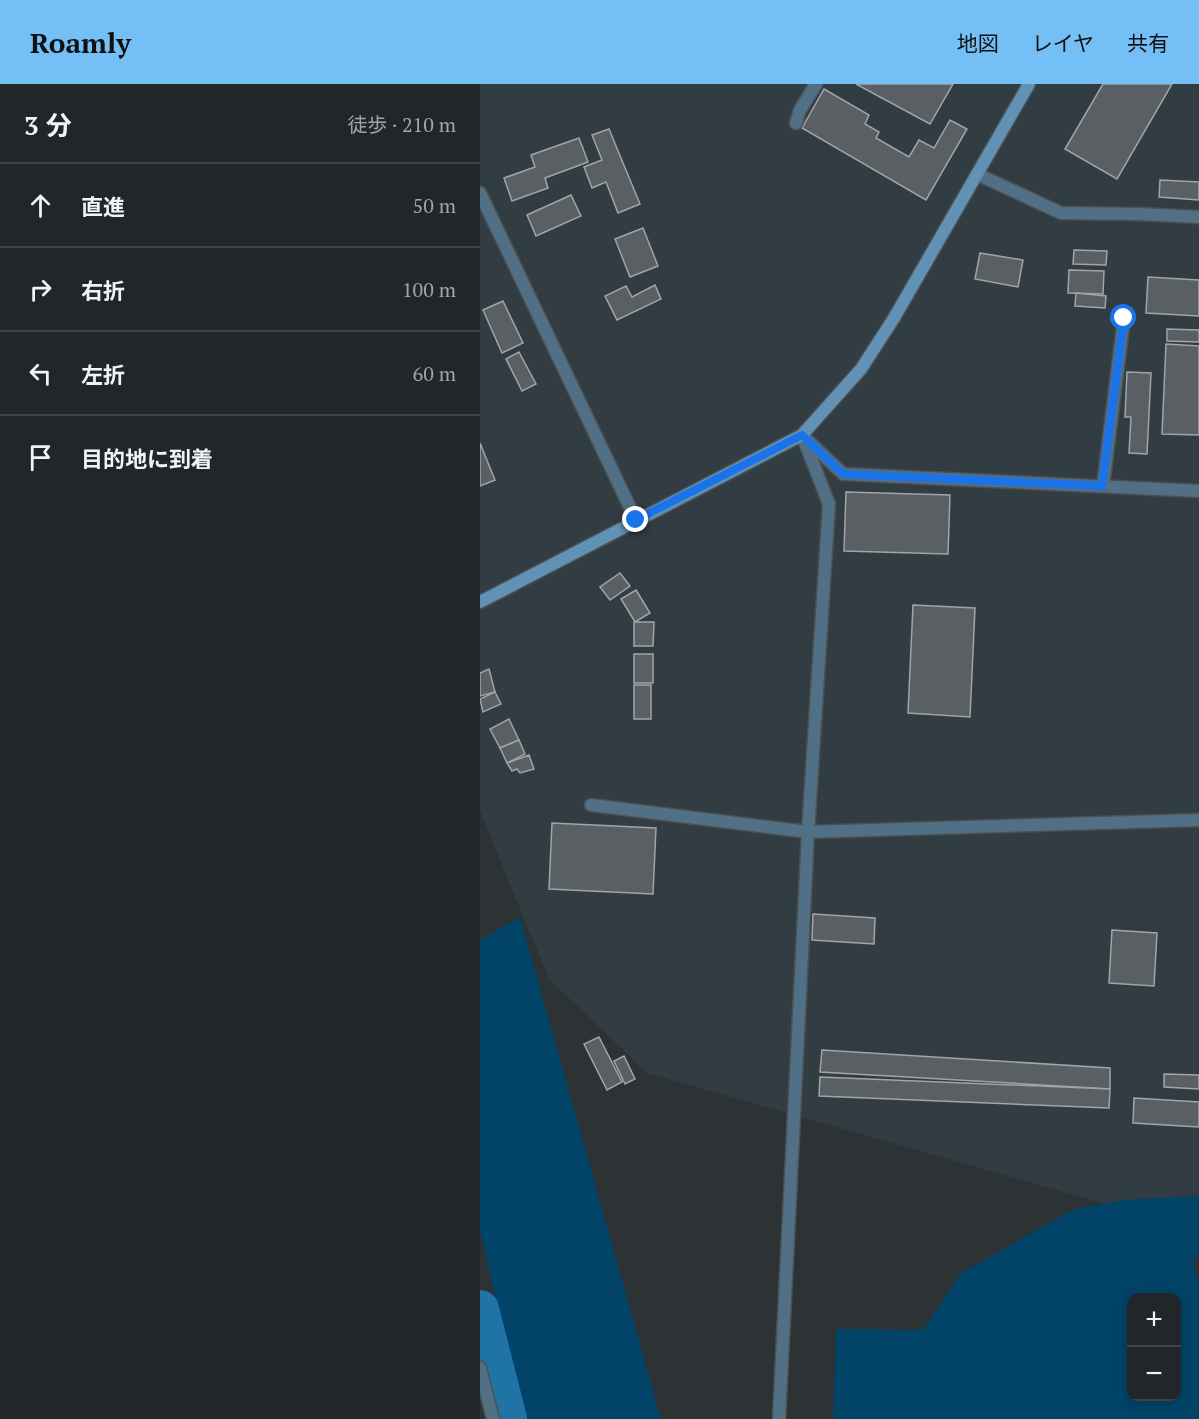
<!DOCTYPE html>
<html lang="ja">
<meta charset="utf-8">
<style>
:root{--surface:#222628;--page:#2e3234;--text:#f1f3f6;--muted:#a2a5a8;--line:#3f4345;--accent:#74c0f6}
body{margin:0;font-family:"PT Serif","Noto Sans JP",serif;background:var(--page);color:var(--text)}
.controls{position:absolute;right:18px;bottom:18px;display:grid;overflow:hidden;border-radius:12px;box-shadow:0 3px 15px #0003}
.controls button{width:54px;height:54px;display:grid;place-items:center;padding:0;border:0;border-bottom:2px solid var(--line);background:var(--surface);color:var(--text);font:30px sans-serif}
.stop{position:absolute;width:18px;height:18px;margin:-14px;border:4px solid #1a73e8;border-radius:50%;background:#fff}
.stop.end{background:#1a73e8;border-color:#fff;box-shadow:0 2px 6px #0008}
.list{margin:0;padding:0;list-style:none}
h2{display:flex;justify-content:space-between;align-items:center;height:78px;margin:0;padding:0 24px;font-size:26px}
h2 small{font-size:20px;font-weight:400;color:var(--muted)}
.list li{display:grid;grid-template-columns:39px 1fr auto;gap:18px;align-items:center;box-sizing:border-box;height:84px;padding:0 24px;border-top:2px solid var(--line)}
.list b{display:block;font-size:22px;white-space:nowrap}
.list em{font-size:20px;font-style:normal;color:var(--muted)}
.icon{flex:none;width:33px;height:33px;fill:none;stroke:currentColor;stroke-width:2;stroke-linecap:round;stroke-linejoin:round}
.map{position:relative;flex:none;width:719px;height:1335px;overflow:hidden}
header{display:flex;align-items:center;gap:36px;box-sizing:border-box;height:84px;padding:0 30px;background:var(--accent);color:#111}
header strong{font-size:28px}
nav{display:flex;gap:33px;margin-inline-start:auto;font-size:21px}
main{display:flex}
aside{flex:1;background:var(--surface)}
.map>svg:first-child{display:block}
.built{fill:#323c43}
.green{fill:#014468;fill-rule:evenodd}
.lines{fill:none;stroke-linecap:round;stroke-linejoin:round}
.river{stroke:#2073a5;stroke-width:38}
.building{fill:#5a5f63;stroke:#a0a5a9;stroke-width:1.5}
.lane-casing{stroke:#4b5053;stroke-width:15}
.street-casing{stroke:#4b5053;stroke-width:15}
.secondary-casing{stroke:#4b5053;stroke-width:15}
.lane{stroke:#516f85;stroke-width:12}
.street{stroke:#516f85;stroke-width:12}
.secondary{stroke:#6192b5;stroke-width:12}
.route{stroke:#1a73e8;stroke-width:8}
</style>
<header>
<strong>Roamly</strong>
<nav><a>地図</a><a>レイヤ</a><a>共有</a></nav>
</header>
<main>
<aside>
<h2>3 分<small>徒歩 · 210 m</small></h2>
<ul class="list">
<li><svg class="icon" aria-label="ahead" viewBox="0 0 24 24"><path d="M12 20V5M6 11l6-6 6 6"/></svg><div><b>直進</b></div><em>50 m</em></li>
<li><svg class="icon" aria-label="right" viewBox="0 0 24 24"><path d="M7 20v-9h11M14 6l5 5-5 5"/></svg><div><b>右折</b></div><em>100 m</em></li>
<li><svg class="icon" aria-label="left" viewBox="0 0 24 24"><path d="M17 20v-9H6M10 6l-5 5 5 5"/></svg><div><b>左折</b></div><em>60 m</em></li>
<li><svg class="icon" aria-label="arrive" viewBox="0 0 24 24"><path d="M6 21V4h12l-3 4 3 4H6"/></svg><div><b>目的地に到着</b></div></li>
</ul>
</aside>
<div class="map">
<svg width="719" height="1335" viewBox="0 0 719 1335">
<rect width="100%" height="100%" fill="#2d3235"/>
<path class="built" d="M 0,0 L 719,0 L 719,1147 L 167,989 L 69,895 L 0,727 Z"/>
<g class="green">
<path d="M 40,833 L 181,1335 L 42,1335 L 0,1145 L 0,856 Z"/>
<path d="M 719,1112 L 719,1171 L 713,1177 L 719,1203 L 719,1335 L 353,1335 L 356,1245 L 443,1246 L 481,1189 L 594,1125 L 653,1115 ZM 652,1214 L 696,1214 L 696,1312 L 652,1312 Z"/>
</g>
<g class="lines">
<path class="river" d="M 0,1225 L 28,1335"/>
</g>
<g class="building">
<path d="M 376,0 L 473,0 L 450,40 Z"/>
<path d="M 623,0 L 692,0 L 637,95 L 585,65 Z"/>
<path d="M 344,5 L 389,31 L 385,40 L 399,48 L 396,54 L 429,73 L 439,56 L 454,64 L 470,36 L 487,45 L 446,116 L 322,44 Z"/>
<path d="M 129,45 L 160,120 L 138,129 L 126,98 L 112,104 L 104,83 L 122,76 L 112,51 Z"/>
<path d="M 99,54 L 108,78 L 65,94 L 68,104 L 32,117 L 24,94 L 55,83 L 51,71 Z"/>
<path d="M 680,96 L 719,98 L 719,116 L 679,113 Z"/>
<path d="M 91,111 L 101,132 L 56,152 L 47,131 Z"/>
<path d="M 163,144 L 178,182 L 150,193 L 135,155 Z"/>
<path d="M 594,166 L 627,167 L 626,181 L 593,180 Z"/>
<path d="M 500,169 L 543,176 L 538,203 L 495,195 Z"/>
<path d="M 589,186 L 624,187 L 623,210 L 588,209 Z"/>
<path d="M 668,193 L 719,196 L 719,232 L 666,229 Z"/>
<path d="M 175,201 L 181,215 L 137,236 L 125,212 L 146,202 L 152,213 Z"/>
<path d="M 596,209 L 626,212 L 625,224 L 595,222 Z"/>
<path d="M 23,217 L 43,259 L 22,269 L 3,226 Z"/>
<path d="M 687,245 L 719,246 L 719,258 L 687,257 Z"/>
<path d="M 686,260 L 719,262 L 719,351 L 682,350 Z"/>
<path d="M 39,268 L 56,300 L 42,307 L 26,275 Z"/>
<path d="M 647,288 L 671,289 L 667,370 L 649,369 L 651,333 L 645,333 Z"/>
<path d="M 0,359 L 15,396 L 0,402 Z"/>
<path d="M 366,408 L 470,411 L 468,470 L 364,467 Z"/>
<path d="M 140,489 L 150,502 L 130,516 L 120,503 Z"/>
<path d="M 156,506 L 170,529 L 155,538 L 141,515 Z"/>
<path d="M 433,521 L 495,524 L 490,633 L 428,629 Z"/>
<path d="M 154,538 L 174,538 L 173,562 L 154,562 Z"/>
<rect x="154" y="570" width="19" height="29"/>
<path d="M 9,585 L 15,608 L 0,612 L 0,589 Z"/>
<rect x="154" y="601" width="17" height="34"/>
<path d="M 15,608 L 21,620 L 3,628 L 0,615 Z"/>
<path d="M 29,635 L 39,656 L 20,664 L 10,645 Z"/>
<path d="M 39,656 L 45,670 L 27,679 L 20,664 Z"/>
<path d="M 49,671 L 54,685 L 40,689 L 37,685 L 32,687 L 27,679 Z"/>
<path d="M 72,739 L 176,744 L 173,810 L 69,805 Z"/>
<path d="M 333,830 L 395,834 L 394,860 L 332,856 Z"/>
<path d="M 632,846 L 677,849 L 674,902 L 629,899 Z"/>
<path d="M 119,953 L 142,998 L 127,1006 L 104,960 Z"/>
<path d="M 342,966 L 630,984 L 630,1005 L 340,988 Z"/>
<path d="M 144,972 L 155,995 L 145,1000 L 134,977 Z"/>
<path d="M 684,990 L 719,991 L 719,1005 L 684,1003 Z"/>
<path d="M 340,993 L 630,1005 L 629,1024 L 339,1012 Z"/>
<path d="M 654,1014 L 719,1018 L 719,1043 L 653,1039 Z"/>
</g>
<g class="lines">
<defs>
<g id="lane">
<path d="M 316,39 L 320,26 L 336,0"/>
<path d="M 0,109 L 156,436"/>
<path d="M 658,130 L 719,133"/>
<path d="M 324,353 L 363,390 L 719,407"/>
<path d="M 623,402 L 644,234"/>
<path d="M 111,721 L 328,748 L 719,736"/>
<path d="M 299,1335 L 328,748 L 349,420 L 322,351"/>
</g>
<g id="street">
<path d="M 497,90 L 581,129 L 658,130"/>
<path d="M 0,1284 L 13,1335"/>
</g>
<path id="secondary" d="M 0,518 L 322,351 L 381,285 L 414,234 L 549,0"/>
</defs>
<use href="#lane" class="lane-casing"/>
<use href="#street" class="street-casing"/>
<use href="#secondary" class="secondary-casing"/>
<use href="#lane" class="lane"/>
<use href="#street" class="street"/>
<use href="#secondary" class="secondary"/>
</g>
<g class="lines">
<path class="route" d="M 156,436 L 322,351 L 363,390 L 622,402 L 644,234"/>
</g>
</svg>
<div class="controls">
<button>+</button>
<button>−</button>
</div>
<div class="stop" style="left:644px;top:234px"></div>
<div class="stop end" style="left:156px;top:436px"></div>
</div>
</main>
